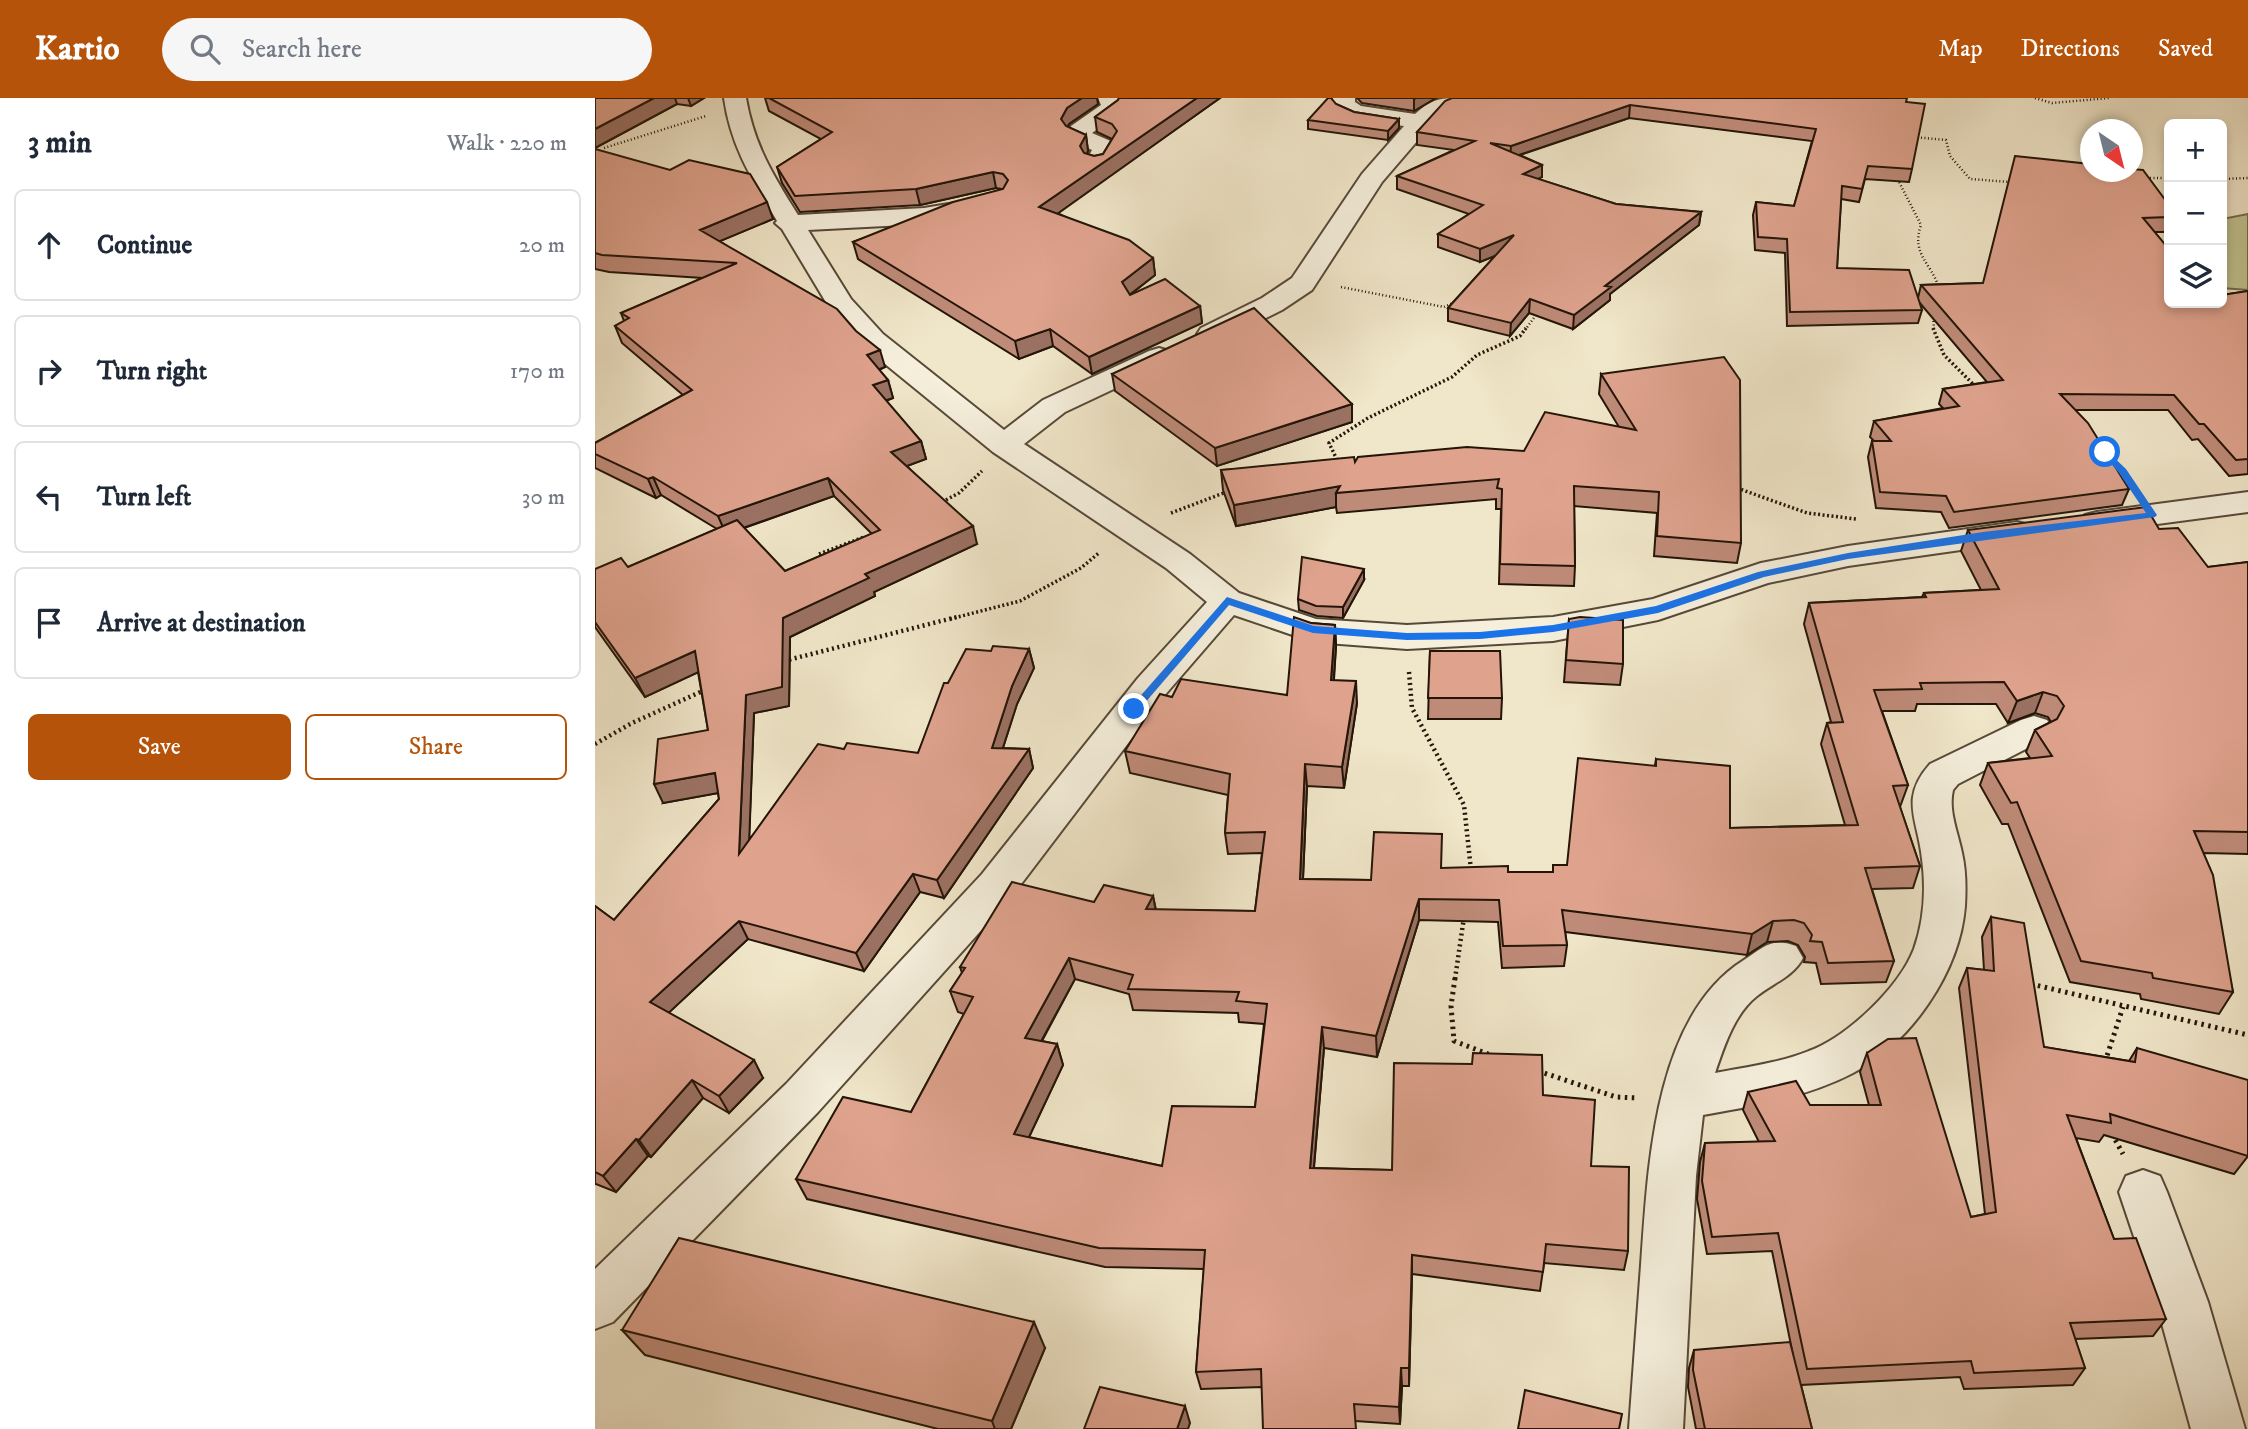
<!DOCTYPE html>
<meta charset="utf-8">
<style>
:root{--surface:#fff;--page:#f6f6f7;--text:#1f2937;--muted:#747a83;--line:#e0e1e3;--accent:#b45309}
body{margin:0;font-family:"IM FELL DW Pica",serif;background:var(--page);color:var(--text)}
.controls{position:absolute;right:21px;top:21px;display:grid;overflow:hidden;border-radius:10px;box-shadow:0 4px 10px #0003}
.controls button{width:63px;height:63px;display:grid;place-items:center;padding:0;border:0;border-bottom:2px solid var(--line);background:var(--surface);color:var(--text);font:35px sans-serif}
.compass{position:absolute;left:1485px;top:21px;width:63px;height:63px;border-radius:50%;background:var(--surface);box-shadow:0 4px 10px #0003;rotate:145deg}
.stop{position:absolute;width:21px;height:21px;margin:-16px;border:5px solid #1a73e8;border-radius:50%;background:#fff}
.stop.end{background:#1a73e8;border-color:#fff;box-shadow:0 2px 7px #0008}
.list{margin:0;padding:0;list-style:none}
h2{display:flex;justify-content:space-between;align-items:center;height:91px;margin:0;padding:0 28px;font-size:30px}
h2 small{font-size:23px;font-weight:400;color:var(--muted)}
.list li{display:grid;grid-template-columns:46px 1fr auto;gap:21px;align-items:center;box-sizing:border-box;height:112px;margin:0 14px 14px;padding:0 14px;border:2px solid var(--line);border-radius:10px}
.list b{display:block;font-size:26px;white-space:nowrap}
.list em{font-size:23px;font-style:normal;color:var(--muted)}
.actions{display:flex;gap:14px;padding:21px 28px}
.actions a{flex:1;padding:16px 0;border:2px solid var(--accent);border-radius:10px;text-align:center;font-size:24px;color:var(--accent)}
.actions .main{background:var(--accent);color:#fff}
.icon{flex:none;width:38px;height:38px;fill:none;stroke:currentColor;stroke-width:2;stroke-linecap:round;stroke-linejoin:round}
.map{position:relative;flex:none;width:1653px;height:1331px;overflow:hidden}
header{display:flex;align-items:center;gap:42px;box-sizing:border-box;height:98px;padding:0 35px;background:var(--accent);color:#fff}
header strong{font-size:33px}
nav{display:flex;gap:38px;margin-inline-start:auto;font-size:24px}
.search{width:490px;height:63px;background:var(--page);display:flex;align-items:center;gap:18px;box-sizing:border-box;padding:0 24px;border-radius:38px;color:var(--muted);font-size:26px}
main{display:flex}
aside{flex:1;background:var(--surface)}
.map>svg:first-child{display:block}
.green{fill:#c1c391;stroke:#726c4c;stroke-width:2}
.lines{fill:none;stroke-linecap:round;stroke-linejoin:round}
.minor-casing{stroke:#574938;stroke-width:4}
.path-far3{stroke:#241508;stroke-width:2.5;stroke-dasharray:1 2.5;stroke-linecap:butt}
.path-far2{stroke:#241508;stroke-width:3.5;stroke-dasharray:2 2.5;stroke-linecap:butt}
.path-far1{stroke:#241508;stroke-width:4.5;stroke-dasharray:2 3.5;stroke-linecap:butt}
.path{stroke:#241508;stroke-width:5;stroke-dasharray:2.5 4.5;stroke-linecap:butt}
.minor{fill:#f5efdc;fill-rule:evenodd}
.wall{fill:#bf8b79;stroke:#241508;stroke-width:2;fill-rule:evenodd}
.shaded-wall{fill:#9b7163;stroke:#241508;stroke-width:2}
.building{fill:#dea28d;stroke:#241508;stroke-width:2;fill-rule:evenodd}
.route{fill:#1a73e8}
</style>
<header>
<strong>Kartio</strong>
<div class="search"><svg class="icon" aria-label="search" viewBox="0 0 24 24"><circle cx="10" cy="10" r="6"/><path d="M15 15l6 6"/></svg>Search here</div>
<nav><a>Map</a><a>Directions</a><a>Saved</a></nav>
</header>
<main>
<aside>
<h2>3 min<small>Walk · 220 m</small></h2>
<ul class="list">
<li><svg class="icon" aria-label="ahead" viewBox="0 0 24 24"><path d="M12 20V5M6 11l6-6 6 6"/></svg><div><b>Continue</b></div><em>20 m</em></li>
<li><svg class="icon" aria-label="right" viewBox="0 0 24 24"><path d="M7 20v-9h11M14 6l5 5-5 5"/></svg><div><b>Turn right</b></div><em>170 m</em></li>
<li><svg class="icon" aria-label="left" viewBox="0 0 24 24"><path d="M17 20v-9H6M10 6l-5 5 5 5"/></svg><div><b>Turn left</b></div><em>30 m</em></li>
<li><svg class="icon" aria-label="arrive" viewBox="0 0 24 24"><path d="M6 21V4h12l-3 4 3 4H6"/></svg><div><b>Arrive at destination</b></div></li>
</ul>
<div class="actions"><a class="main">Save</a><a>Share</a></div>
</aside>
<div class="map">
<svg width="1653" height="1331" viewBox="0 0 1653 1331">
<rect width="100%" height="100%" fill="#f0e6c9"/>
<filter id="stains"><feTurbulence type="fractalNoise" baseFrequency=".00286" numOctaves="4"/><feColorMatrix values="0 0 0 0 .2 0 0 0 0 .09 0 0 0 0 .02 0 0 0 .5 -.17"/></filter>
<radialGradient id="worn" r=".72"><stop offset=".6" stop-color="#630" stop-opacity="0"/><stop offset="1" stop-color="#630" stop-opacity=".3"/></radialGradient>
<path class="green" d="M 1653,116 L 1653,192 L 1627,190 L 1627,121 Z"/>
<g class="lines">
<defs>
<g id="minor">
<path d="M 129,0 L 151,0 C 159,47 178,77 203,117 L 329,110 L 372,103 L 381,106 L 385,111 L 381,116 L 329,126 L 213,132 L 256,201 L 288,236 L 409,332 L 448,302 L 554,253 L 564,250 L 574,253 L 578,259 L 574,265 L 470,314 L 429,346 L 595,456 L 644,495 L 721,521 L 812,527 L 958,519 L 1058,501 L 1166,465 L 1253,448 L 1422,424 L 1434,427 L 1438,434 L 1434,441 L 1422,444 L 1253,468 L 1173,485 L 1063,522 L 958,543 L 812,551 L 718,544 L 639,517 L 569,598 L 417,798 L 223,1014 L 18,1224 L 0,1231 L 0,1171 L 191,986 L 387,776 L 543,580 L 612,504 L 571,470 L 398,354 L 268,248 L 235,211 L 187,131 L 180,125 L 182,123 C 157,81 136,49 129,0 Z"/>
<path d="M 503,0 L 525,0 L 529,6 L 524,16 L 497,35 L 518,44 L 522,49 L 510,70 L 502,72 L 494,70 L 490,65 L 497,52 L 475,42 L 471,37 L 476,28 L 506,7 Z"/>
<path d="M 738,0 L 760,0 L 760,4 L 766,8 L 820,16 C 838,0 845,0 870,0 L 867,5 L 848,13 L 787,84 L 717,192 L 687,212 L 626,242 L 616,244 L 606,242 L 602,236 L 606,230 L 667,200 L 697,180 L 767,76 L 809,28 C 788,25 751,27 737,7 Z"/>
<path d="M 1653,394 L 1653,414 L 1502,434 L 1490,431 L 1486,424 L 1490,417 L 1502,414 Z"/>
<path d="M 1439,618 L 1452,622 L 1458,631 L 1452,640 L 1363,686 L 1358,692 C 1353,713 1363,734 1367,755 C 1371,772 1371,791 1370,808 C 1365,874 1316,945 1258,975 C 1212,999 1159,1008 1108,1017 L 1101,1078 L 1088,1331 L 1034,1331 C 1038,1276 1042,1222 1046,1167 C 1053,1071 1058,919 1149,862 C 1169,849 1176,839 1201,848 L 1208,860 C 1198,879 1178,885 1162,898 C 1139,916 1129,949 1120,975 C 1151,969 1184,965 1214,953 C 1252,939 1304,890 1319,851 C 1329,823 1331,790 1327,761 C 1323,721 1304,701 1335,666 L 1426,622 Z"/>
<path d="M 1548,1072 L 1565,1078 L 1572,1094 L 1613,1204 L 1650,1331 L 1596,1331 L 1561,1204 L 1524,1094 L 1531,1078 Z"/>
</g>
</defs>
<use href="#minor" class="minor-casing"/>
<g class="path-far3">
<path d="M 1440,0 L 1457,5 L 1514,0"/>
<path d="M 1319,39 L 1351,42 L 1355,58 L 1375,81 L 1416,84"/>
<path d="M 9,50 L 111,18"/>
<path d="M 1301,78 L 1326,127 C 1316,157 1336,164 1344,190"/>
<path d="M 1548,80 L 1574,80"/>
<path d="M 1627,81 L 1653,80"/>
<path d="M 746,189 L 849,209 L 860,204"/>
<path d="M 1338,216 L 1339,232"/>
<path d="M 930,232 L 944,213"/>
</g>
<g class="path-far2">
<path d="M 1338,230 L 1349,257 L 1380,288"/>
<path d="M 1508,353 L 1527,373 L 1535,387"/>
<path d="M 744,366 L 734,345 L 773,320 L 857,279 L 882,257 L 925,238 L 931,230"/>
<path d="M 1142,390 L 1212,415 L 1261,421"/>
<path d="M 347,404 L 364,395 L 387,373"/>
<path d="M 576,415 L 634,393"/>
<path d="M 224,456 L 269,439"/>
<path d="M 355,521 L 425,503 L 486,470 L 505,454"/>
</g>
<g class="path-far1">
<path d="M 189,563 L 362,519"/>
<path d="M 814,574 L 817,610 L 869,707 L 876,772"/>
<path d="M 0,646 L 37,625 L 112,591"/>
<path d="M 860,881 L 869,819"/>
</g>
<g class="path">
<path d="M 860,880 L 856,908 L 859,943 L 898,958"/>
<path d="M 1436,886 L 1653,937"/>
<path d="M 1510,964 L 1528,909"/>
<path d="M 943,973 L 1021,999 L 1042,1000"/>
<path d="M 1517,1036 L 1528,1056"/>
</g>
<use href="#minor" class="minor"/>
</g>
<g class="wall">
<path d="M 0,0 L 109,0 L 96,8 L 82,6 L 0,50 Z"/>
<path d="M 170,0 L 502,0 L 503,6 L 474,26 L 473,29 L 491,37 L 493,53 L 492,56 L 499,58 L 508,56 L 517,41 L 502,34 L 500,19 L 523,2 L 524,0 L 625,0 L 462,115 L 558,160 L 560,177 L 535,197 L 605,208 L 607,225 L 497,276 L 458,248 L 424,261 L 263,161 L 258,144 L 407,91 L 401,90 L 325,107 L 205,114 L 187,85 L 182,69 L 226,41 L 174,13 Z"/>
<path d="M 762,0 L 841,0 L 819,13 L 767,5 Z"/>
<path d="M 857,0 L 1312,4 L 1317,71 L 1314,84 L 1270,81 L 1264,104 L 1246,101 L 1242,170 L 1323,200 L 1326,187 L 1388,185 L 1574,107 L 1574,134 L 1560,134 L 1574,205 L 1653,193 L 1653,376 L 1634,378 L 1603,341 L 1597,342 L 1573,312 L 1480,312 L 1534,391 L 1527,407 L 1354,430 L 1346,414 L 1281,410 L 1273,359 L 1277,343 L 1279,343 L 1275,339 L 1279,323 L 1348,310 L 1344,306 L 1348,291 L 1392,284 L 1324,204 L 1327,212 L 1323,225 L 1192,228 L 1190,155 L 1160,152 L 1158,117 L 1161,104 L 1199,108 L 1217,43 L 1034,20 L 925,57 L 947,67 L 947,79 L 943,81 L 1021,106 L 1106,114 L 1104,127 L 1015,196 L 1015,202 L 978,231 L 934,215 L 915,238 L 853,223 L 853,210 L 900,158 L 885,164 L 843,149 L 843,136 L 874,116 L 802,91 L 802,78 L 859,52 L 822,47 L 822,34 Z"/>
<path d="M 741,6 L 759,14 L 804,21 L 804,30 L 793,42 L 713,31 L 713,22 Z"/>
<path d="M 0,51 L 178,121 L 125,143 L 290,269 L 284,272 L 293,282 L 298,300 L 291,303 L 326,343 L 331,361 L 312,368 L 382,446 L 279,494 L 280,498 L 195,539 L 194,608 L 159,615 L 154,741 L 249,651 L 323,655 L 353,585 L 396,553 L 434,551 L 439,570 L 422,606 L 408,650 L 434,651 L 438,670 L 349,800 L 325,794 L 269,873 L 153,841 L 73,915 L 168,980 L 134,1015 L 108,1000 L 56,1059 L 53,1058 L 21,1094 L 1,1086 L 0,1086 L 0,808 L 19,822 L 124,701 L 123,695 L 68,705 L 113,632 L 103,574 L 50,599 L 0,529 L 0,471 L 33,469 L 122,431 L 66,397 L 61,400 L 0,370 L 0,345 L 88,297 L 27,245 L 20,228 L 29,223 L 26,215 L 108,180 L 14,174 L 0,171 ZM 239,398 L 277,436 L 190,473 L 149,430 Z"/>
<path d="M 517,276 L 757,306 L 757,324 L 622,368 L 520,293 Z"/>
<path d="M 1006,276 L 1146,445 L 1142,465 L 1059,458 L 1062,415 L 979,408 L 980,468 L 979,488 L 904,486 L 906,411 L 901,411 L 901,401 L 742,415 L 741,409 L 641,428 L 628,392 L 626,372 L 929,353 L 1024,329 L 1004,296 Z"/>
<path d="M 1564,431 L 1613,469 L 1653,464 L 1653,756 L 1608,755 L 1638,894 L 1624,916 L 1546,901 L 1545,896 L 1475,884 L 1413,726 L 1407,726 L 1385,687 L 1393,665 L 1435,660 L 1431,654 L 1440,632 L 1456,624 L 1453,619 L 1440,615 L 1413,625 L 1401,606 L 1322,606 L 1320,613 L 1287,613 L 1313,687 L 1305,709 L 1325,768 L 1318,790 L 1277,791 L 1299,863 L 1291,884 L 1226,886 L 1221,865 L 1209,864 L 1210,859 L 1203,847 L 1193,843 L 1172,844 L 1152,857 L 970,834 L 972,847 L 969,868 L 907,870 L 903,824 L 824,822 L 782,959 L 729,950 L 719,1070 L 797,1072 L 948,997 L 996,1068 L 1033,1153 L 1029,1172 L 949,1165 L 945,1193 L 817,1176 L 814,1288 L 807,1288 L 805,1326 L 760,1323 L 667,1289 L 606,1291 L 601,1274 L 609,1171 L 510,1169 L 212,1101 L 201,1081 L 316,1014 L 369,916 L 363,914 L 355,893 L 367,875 L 365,869 L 499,804 L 558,798 L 561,812 L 660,813 L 667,755 L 633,756 L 630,735 L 633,697 L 535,675 L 530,653 L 577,599 L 692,597 L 716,525 L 740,527 L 741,548 L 739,582 L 762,605 L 749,690 L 712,688 L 708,781 L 776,782 L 846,770 L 913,774 L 958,774 L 972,767 L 1060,667 L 1061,661 L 1135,730 L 1250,727 L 1226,646 L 1232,625 L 1236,624 L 1209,526 L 1214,505 L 1327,499 L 1329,495 L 1386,492 L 1366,453 L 1373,432 ZM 480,881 L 534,896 L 538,912 L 643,915 L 644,924 L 669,926 L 660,1009 L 567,1068 L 434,1039 L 468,967 L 462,946 L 447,943 Z"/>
<path d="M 769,482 L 748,520 L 722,518 L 704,512 L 703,501 Z"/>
<path d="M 974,521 L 1028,566 L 1025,587 L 969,584 Z"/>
<path d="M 835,553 L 907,600 L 906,621 L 833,621 Z"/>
<path d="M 1396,819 L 1449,949 L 1534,963 L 1542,950 L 1653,1058 L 1639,1076 L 1509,1037 L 1504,1044 L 1481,1040 L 1519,1141 L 1571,1221 L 1558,1238 L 1480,1241 L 1490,1270 L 1478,1287 L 1369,1291 L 1365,1279 L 1206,1287 L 1217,1331 L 1101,1331 L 1093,1289 L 1094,1270 L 1099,1252 L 1198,1257 L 1177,1153 L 1112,1156 L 1102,1101 L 1105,1064 L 1110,1045 L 1164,1044 L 1148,1012 L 1153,994 L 1215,1007 L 1274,1007 L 1265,974 L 1272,955 L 1376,1119 L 1390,1116 L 1364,890 L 1372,870 L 1389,872 L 1387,839 Z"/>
<path d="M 27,1232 L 450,1250 L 416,1331 L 343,1331 L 50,1257 Z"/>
</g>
<g class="shaded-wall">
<path d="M 59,0 L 80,0 L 82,6 L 0,50 L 0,31 Z"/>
<path d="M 93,0 L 109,0 L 96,8 Z"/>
<path d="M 487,0 L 502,0 L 503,6 L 474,26 L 468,37 L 466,21 L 472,10 Z"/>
<path d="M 602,0 L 625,0 L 448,126 L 444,109 Z"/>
<path d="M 821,0 L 841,0 L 819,13 L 819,1 Z"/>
<path d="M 1035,7 L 1034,20 L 915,60 L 916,48 Z"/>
<path d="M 804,21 L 804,30 L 793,42 L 793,33 Z"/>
<path d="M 491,37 L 493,53 L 488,64 L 485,48 Z"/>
<path d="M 947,67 L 947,79 L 928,89 L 928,76 Z"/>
<path d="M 398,74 L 401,90 L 325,107 L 321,91 Z"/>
<path d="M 172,104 L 178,121 L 111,149 L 105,132 Z"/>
<path d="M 1106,114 L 1104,127 L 1015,196 L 1015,202 L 978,231 L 979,217 L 1010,188 Z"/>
<path d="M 919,137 L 919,150 L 885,164 L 885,151 Z"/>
<path d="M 558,160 L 560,177 L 529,201 L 527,184 Z"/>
<path d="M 935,201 L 934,215 L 915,238 L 916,225 Z"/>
<path d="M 605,208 L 607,225 L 497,276 L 494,259 Z"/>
<path d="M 455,231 L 458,248 L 424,261 L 420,243 Z"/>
<path d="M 285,252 L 290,269 L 277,274 L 272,257 Z"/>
<path d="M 293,282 L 298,300 L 283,305 L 278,287 Z"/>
<path d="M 757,306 L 757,324 L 622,368 L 620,350 Z"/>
<path d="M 326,343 L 331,361 L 301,372 L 296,354 Z"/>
<path d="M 58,379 L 66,397 L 61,400 L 53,381 Z"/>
<path d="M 233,380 L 239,398 L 131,436 L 123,418 Z"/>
<path d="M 745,388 L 741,395 L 741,409 L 641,428 L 639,407 Z"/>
<path d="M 378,428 L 382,446 L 279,494 L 280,498 L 195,539 L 194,608 L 159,615 L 153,774 L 144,756 L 151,597 L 188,520 L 270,476 Z"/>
<path d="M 769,471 L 769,482 L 748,520 L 748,509 Z"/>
<path d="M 740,527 L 741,548 L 737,604 L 736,582 Z"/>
<path d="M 434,551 L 439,570 L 422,606 L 402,668 L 397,650 L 417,588 Z"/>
<path d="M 100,553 L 108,572 L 50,599 L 40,580 Z"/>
<path d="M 761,583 L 762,605 L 749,690 L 747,669 Z"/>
<path d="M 1448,594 L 1440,615 L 1413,625 L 1422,603 Z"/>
<path d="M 434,651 L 438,670 L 349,800 L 342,782 Z"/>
<path d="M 710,666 L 712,688 L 707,803 L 705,781 Z"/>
<path d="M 120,675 L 129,694 L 68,705 L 59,686 Z"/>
<path d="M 318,776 L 325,794 L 269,873 L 261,855 Z"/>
<path d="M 558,798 L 562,819 L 551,811 Z"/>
<path d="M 824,801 L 824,822 L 782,959 L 781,938 Z"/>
<path d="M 144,823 L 153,841 L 66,922 L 55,904 Z"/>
<path d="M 1178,823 L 1172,844 L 1152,857 L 1157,836 Z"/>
<path d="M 474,860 L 480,881 L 437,960 L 430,940 Z"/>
<path d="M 727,929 L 729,950 L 717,1090 L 715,1070 Z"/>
<path d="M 462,946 L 468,967 L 426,1056 L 419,1036 Z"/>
<path d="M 159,962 L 168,980 L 134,1015 L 124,998 Z"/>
<path d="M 97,982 L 108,1000 L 56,1059 L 44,1042 Z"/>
<path d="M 41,1041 L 53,1058 L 21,1094 L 8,1078 Z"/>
<path d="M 817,1157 L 817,1176 L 814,1288 L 814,1270 Z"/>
<path d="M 439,1224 L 450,1250 L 416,1331 L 400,1331 L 397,1323 Z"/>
<path d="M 806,1270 L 807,1288 L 805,1326 L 804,1309 Z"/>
<path d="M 590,1308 L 595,1325 L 593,1331 L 582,1331 Z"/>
</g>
<g class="building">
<path d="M 0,0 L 59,0 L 0,31 Z"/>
<path d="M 174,0 L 487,0 L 472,10 L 466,21 L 471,28 L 491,37 L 485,48 L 489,55 L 499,58 L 508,56 L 522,33 L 517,26 L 500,19 L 523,2 L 524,0 L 602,0 L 444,109 L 534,142 L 558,160 L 527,184 L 535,197 L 570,181 L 605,208 L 494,259 L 455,231 L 420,243 L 258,144 L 358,104 L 408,91 L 413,82 L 408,76 L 398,74 L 321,91 L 200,98 L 182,69 L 237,34 Z"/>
<path d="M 733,0 L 736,0 L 741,6 L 759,14 L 804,21 L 793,33 L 713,22 Z"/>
<path d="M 857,0 L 1312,0 L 1311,4 L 1330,6 L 1317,71 L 1273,68 L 1267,91 L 1247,88 L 1242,170 L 1314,172 L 1327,212 L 1195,214 L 1192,141 L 1163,139 L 1161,104 L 1199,108 L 1221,31 L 1035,7 L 916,48 L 895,45 L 947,67 L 928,76 L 1021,106 L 1106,114 L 1010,188 L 1016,189 L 979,217 L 935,201 L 916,225 L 853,210 L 919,137 L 885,151 L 843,136 L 888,107 L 802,78 L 880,43 L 822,34 L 850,3 Z"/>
<path d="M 0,51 L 75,72 L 94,62 L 155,76 L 172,104 L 105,132 L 242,211 L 261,233 L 285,252 L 272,257 L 293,282 L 278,287 L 326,343 L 296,354 L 378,428 L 270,476 L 274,480 L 188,520 L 187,589 L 151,597 L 144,756 L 223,646 L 249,651 L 252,645 L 323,655 L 349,585 L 353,585 L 371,551 L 396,553 L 398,548 L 434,551 L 417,588 L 397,650 L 434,651 L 342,782 L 318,776 L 261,855 L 144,823 L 55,904 L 159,962 L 124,998 L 97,982 L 44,1042 L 41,1041 L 8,1078 L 0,1074 L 0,808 L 19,822 L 124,701 L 120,675 L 59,686 L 63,641 L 113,632 L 100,553 L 40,580 L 0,524 L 0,471 L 26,460 L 33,469 L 142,422 L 190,473 L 285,432 L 233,380 L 123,418 L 58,379 L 53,381 L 0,356 L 0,345 L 97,292 L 20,228 L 34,220 L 26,215 L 142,165 L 7,157 L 0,155 Z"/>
<path d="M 1420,58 L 1495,66 L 1495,74 L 1537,74 L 1537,71 L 1548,72 L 1574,107 L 1574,119 L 1548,120 L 1574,151 L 1574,205 L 1627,205 L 1627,197 L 1653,193 L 1653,361 L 1641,362 L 1609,326 L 1604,326 L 1579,297 L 1465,296 L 1493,325 L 1534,391 L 1359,414 L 1351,398 L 1285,394 L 1277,343 L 1296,343 L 1279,323 L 1364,308 L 1348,291 L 1408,282 L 1326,187 L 1388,185 Z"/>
<path d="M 659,210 L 757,306 L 620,350 L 517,276 Z"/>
<path d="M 1129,259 L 1145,282 L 1146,445 L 1062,438 L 1064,394 L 979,388 L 980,468 L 905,466 L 907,391 L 902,390 L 904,381 L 741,395 L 745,388 L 639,407 L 626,372 L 759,359 L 760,364 L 763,359 L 872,349 L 929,353 L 950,314 L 1041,332 L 1006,276 Z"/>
<path d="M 1551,409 L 1564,431 L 1583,430 L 1613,469 L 1653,464 L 1653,734 L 1599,733 L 1618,777 L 1638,894 L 1558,880 L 1557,875 L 1486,863 L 1422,704 L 1416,705 L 1393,665 L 1457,658 L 1440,632 L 1462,621 L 1469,608 L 1462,598 L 1448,594 L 1422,603 L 1409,584 L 1325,585 L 1327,591 L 1279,592 L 1313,687 L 1298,688 L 1325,768 L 1270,770 L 1299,863 L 1233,865 L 1227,844 L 1215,843 L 1217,837 L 1209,825 L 1199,822 L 1178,823 L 1157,836 L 967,812 L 972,847 L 908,848 L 904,802 L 824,801 L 781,938 L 727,929 L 715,1070 L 797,1072 L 799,965 L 877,966 L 878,955 L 947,957 L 948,997 L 1000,1002 L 996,1068 L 1034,1069 L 1033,1153 L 951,1146 L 948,1174 L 817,1157 L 814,1270 L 806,1270 L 804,1309 L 759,1306 L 761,1331 L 668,1331 L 666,1271 L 601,1274 L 610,1152 L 504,1150 L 201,1081 L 248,999 L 316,1014 L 378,899 L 355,893 L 370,870 L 365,869 L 417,784 L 499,804 L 509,787 L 558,798 L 551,811 L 660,813 L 670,734 L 630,735 L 635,676 L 530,653 L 565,596 L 577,599 L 586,581 L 692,597 L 699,519 L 716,525 L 740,527 L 736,582 L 761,583 L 747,669 L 710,666 L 705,781 L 776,782 L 779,734 L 847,736 L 846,770 L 913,768 L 913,774 L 958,774 L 958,767 L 972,767 L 983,660 L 1061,668 L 1061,661 L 1135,668 L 1135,730 L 1263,727 L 1232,625 L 1248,624 L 1214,505 L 1331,499 L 1329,495 L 1404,491 L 1373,432 ZM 474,860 L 538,877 L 533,891 L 644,894 L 641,903 L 672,906 L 660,1009 L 577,1008 L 567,1068 L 419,1036 L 462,946 L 430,940 Z"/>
<path d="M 707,459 L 769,471 L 748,509 L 721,508 L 703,501 Z"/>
<path d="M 985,519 L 1028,522 L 1028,566 L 971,562 L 974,521 Z"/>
<path d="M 835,553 L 905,553 L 907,600 L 833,600 Z"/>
<path d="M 1396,819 L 1429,825 L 1449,949 L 1540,964 L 1542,950 L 1653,982 L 1653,1058 L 1515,1016 L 1516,1025 L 1472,1017 L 1519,1141 L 1541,1140 L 1571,1221 L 1475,1225 L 1490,1270 L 1379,1275 L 1376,1263 L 1212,1271 L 1183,1135 L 1117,1139 L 1107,1083 L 1110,1045 L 1180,1043 L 1153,994 L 1201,983 L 1215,1007 L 1286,1007 L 1272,955 L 1293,941 L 1321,940 L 1376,1119 L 1401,1114 L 1372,870 L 1399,873 Z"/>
<path d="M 84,1140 L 439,1224 L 397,1323 L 27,1232 Z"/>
<path d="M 1195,1244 L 1217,1331 L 1110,1331 L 1098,1272 L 1099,1252 Z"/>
<path d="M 505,1289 L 590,1308 L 582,1331 L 489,1331 Z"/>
<path d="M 930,1292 L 1027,1316 L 1024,1331 L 923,1331 Z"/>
</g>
<path class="route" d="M 1510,351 L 1531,371 L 1562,417 L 1560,419 L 1253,461 L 1169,479 L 1063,515 L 958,534 L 885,541 L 812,542 L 718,535 L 634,507 L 543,613 L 535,613 L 534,611 L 632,499 L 719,528 L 812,535 L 885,534 L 958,527 L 1061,508 L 1163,474 L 1253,455 L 1388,434 L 1551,415 L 1524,375 L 1506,354 Z"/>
<rect width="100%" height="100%" filter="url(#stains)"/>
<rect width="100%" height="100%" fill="url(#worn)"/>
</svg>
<div class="controls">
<button>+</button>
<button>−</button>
<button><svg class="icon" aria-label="layers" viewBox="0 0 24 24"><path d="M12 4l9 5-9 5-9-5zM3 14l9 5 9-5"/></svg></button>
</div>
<svg class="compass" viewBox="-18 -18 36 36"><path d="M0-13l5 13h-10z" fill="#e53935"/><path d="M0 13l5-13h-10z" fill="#747a83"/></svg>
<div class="stop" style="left:1510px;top:354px"></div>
<div class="stop end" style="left:539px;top:611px"></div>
</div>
</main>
